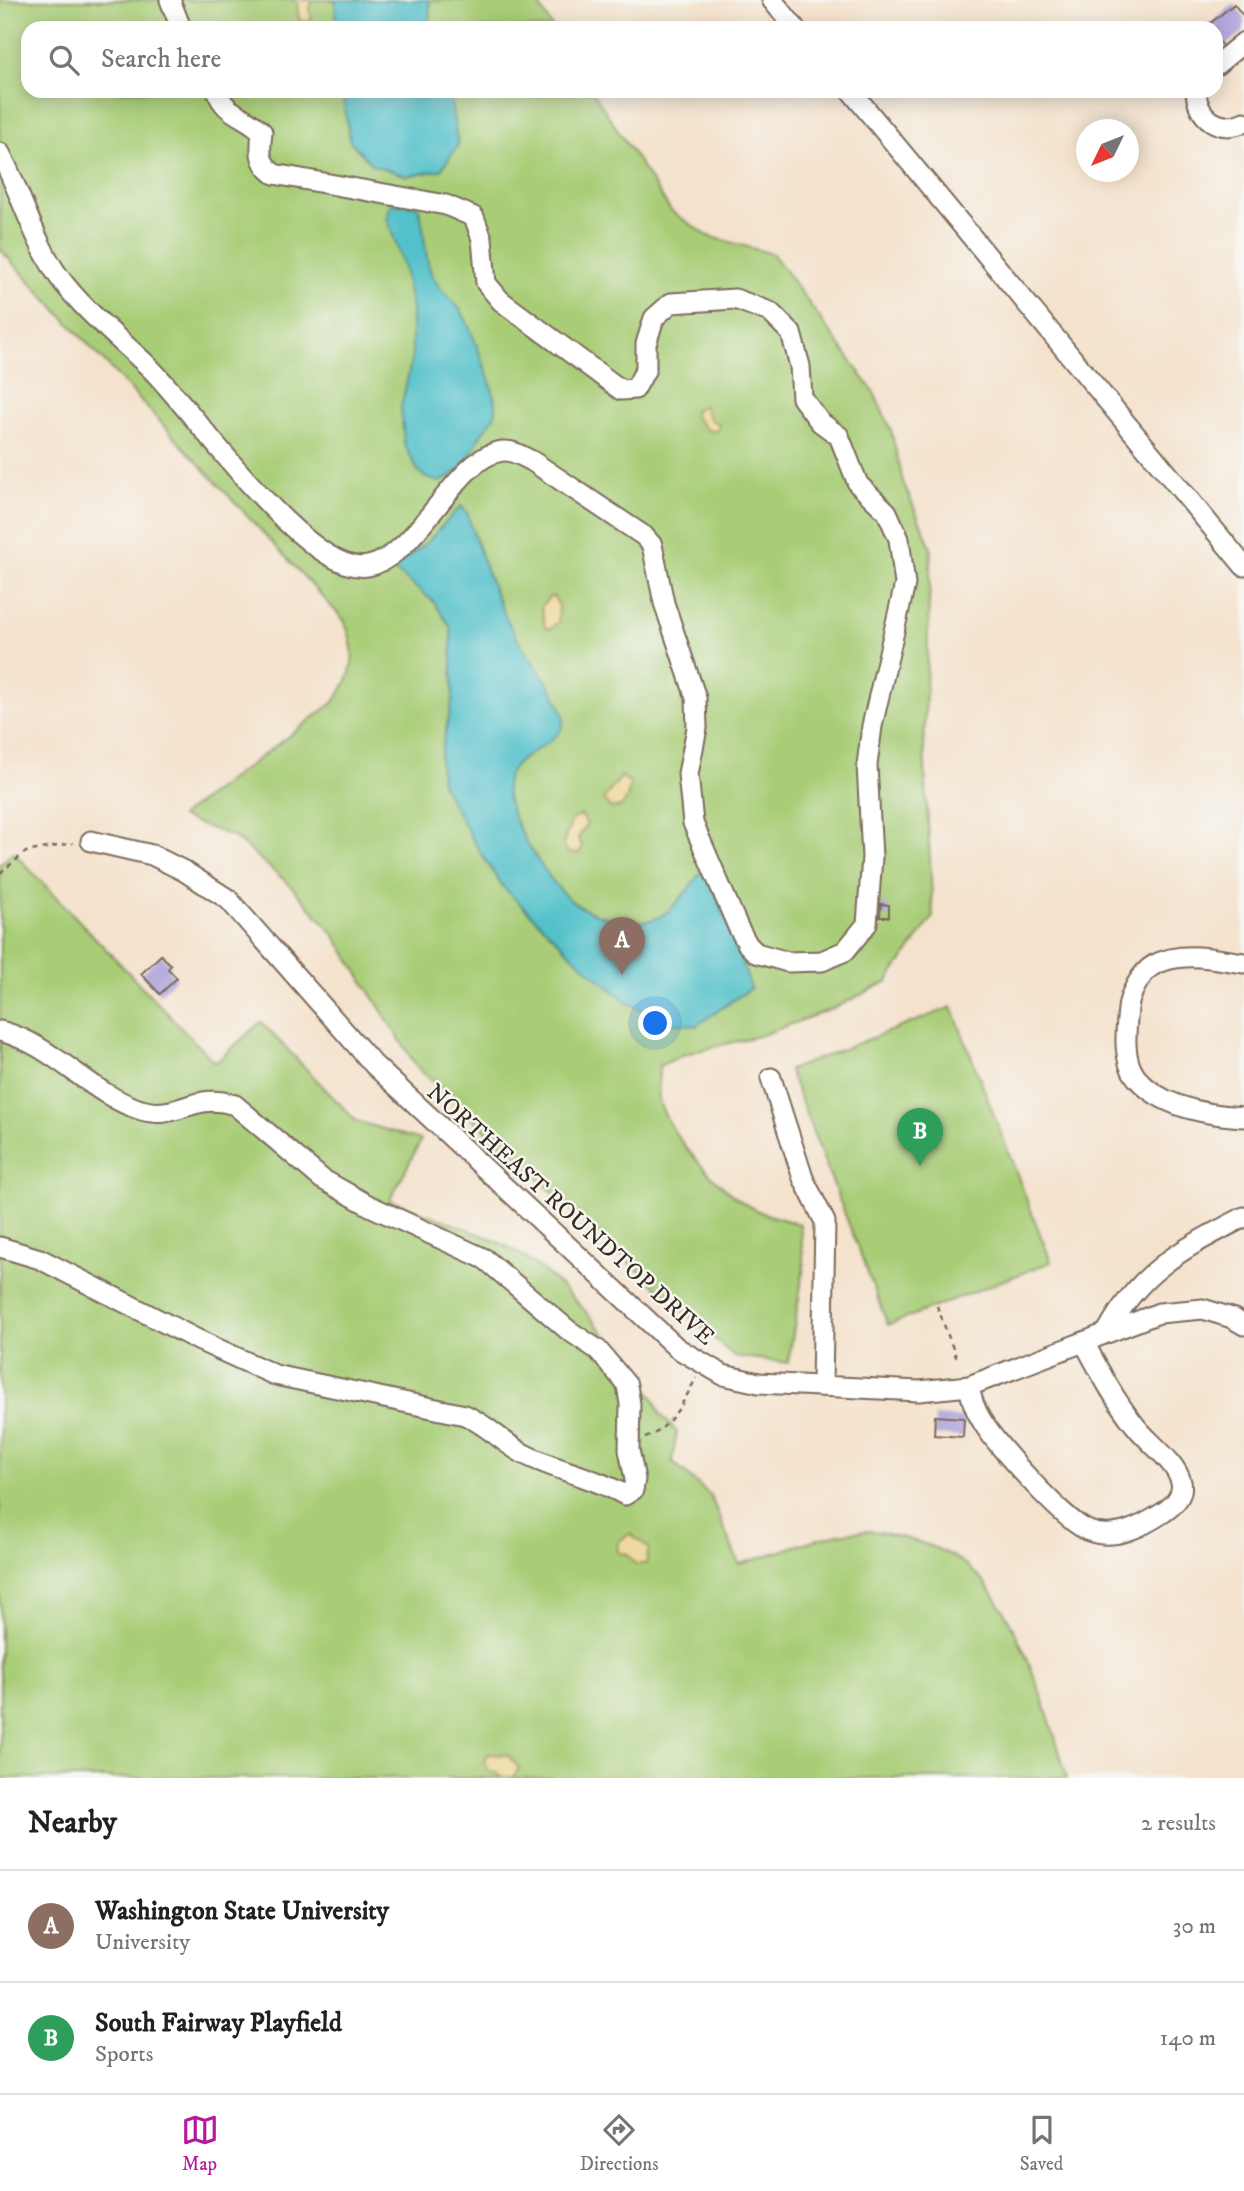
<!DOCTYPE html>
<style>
:root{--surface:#fff;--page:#f6f6f6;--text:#202124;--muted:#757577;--line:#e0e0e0;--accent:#b5179e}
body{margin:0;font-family:"IM FELL DW Pica",serif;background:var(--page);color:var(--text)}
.compass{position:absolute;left:1076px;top:119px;width:63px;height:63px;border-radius:50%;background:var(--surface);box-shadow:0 4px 18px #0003;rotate:227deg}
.you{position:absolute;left:656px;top:1024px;width:24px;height:24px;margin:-18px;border:5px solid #fff;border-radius:50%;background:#1a73e8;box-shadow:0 0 0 10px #1a73e833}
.badge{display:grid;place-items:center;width:46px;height:46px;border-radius:50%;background:var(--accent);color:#fff;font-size:23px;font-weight:700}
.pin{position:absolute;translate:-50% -58px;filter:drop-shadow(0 2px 4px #0008)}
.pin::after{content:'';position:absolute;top:37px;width:24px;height:21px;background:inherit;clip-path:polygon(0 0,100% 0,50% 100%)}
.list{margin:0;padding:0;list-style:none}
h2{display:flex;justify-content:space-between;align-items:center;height:91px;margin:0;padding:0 28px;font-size:30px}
h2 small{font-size:23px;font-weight:400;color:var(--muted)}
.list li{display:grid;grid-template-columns:46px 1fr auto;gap:21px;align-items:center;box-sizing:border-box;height:112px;padding:0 28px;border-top:2px solid var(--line)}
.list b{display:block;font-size:26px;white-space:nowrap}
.list p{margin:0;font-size:23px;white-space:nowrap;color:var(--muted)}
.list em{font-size:23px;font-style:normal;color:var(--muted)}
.icon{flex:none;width:38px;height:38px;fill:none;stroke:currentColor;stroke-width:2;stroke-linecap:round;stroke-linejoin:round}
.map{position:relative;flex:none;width:1244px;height:1778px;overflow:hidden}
.search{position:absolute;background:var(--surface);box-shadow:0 4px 18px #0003;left:21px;right:21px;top:21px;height:77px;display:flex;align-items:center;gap:18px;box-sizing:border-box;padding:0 24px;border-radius:21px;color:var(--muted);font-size:26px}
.sheet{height:315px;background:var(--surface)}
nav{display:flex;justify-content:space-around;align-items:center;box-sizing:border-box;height:98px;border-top:2px solid var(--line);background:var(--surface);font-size:19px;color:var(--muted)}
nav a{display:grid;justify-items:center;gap:4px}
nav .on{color:var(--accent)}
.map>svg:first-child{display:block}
.green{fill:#a9cd77;stroke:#727c4a;stroke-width:2}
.sand{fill:#eeda9e;stroke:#94825e;stroke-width:2}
.water{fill:#53c1ca;stroke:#477674;stroke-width:2}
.building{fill:#ada3d9}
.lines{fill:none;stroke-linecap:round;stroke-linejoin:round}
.minor-casing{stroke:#7c6a5b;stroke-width:23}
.path{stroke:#7c6a5b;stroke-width:2.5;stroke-dasharray:5 5;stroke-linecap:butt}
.minor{stroke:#fff;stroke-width:19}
.labels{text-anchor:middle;stroke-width:5;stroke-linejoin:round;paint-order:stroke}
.street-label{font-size:24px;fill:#3b2a1e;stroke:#f6f6f2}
</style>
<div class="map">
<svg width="1244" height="1778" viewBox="0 0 1244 1778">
<rect width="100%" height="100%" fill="#f6f6f2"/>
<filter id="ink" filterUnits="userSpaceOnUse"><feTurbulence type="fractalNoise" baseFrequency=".0143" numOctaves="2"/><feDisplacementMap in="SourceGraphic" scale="14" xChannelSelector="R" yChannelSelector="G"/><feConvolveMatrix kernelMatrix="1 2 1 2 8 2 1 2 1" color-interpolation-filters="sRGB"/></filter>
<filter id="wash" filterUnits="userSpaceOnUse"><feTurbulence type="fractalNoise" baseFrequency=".00686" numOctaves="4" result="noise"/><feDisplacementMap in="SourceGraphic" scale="28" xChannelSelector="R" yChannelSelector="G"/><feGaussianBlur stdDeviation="1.57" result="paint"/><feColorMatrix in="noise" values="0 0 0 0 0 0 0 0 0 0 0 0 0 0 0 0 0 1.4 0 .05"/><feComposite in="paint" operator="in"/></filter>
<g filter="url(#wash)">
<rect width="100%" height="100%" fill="#f4e2cc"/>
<g class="green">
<path d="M 0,0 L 536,0 L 553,28 L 28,28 L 28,91 L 592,91 L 671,211 L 708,236 L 773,254 L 873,391 L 891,430 L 903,482 L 931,547 L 924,747 L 933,917 L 887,982 L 832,1009 L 762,1035 L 685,1054 L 659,1066 C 659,1080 656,1096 662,1109 C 677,1144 724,1195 758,1211 C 771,1217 786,1220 800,1224 L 804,1267 L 788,1363 L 734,1356 L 668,1298 L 417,1067 L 333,933 L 289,884 L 234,837 L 180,817 L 333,703 C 355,675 358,653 344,620 L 0,249 Z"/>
<path d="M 13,852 L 215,1063 L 261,1022 L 356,1121 L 421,1140 L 390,1200 C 425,1214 462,1226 496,1241 C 565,1274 611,1341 655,1400 L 660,1414 L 677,1432 L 672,1461 L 710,1495 L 739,1564 C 782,1553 824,1531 869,1531 C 879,1531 890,1535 900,1537 C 924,1543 949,1551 968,1567 C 1016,1604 1051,1720 1067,1778 L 0,1778 L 0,864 Z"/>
<path d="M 952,1007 L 1051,1262 L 888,1325 L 789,1070 Z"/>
</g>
<g class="sand">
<path d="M 297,0 L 313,0 L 309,10 L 312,17 L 308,22 L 299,20 Z"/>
<path d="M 704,406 L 710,419 L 719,424 L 717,431 L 707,430 L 695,417 L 694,410 Z"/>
<path d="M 550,596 L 554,597 L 559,606 L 558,622 L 550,629 L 545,627 L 541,607 Z"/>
<path d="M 622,776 L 630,784 L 627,799 L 621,807 L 610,808 L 603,799 Z"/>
<path d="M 581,815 L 587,824 L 578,838 L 582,847 L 579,853 L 568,853 L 563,844 L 572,820 Z"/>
<path d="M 630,1534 L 649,1548 L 646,1564 L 635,1564 L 626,1553 L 620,1554 L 617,1549 L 619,1541 Z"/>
<path d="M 487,1754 L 508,1755 L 519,1768 L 514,1777 L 503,1778 L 496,1772 L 489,1771 L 484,1762 Z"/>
</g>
<g class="water">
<path d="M 335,0 L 430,0 L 429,28 L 336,28 Z"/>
<path d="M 342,91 L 449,91 L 458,145 L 441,170 L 407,176 L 372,165 L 350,141 Z"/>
<path d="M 391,204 L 418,206 C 426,227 423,249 430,270 C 435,286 448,295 459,308 C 468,319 497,395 496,409 C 496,420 485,426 480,436 C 469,458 464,471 440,482 L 426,478 L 418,471 L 404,444 L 401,407 L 412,358 L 412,308 L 403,264 L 387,218 Z"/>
<path d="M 461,506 L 467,513 C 480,554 495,599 516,637 C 531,663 555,686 563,714 C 571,744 514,751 507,779 C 500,810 546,878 569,899 C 588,916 640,931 664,914 C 680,903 693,881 706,867 L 751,988 L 696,1026 L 665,1021 L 628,1003 L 587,969 L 504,888 L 481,854 L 441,783 L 440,757 L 453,697 L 451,628 L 433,601 L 393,569 L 426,543 Z"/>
</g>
<g id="blocks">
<g class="building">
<path d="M 1234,4 L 1244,17 L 1244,31 L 1223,47 L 1216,38 L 1216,28 L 1207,26 Z"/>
<path d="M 881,904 L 889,905 L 889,917 L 880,917 Z"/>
<path d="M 161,955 L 171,965 L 168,969 L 177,978 L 160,994 L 141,974 Z"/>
<path d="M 935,1416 L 964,1418 L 963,1437 L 934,1435 Z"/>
</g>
</g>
</g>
<g filter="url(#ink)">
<use href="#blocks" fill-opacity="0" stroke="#7c6a5b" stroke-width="2"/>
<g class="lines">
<defs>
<g id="minor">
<path d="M 170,0 L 181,28"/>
<path d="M 772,0 L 795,28"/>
<path d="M 1216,65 L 1244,42"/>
<path d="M 851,91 L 1244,566"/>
<path d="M 1196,91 C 1197,117 1219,134 1244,122"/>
<path d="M 0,153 C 20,191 35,243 59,277 C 84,311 119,338 149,367 C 191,407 308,578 368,566 C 419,556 456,455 503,451 C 514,450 523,457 532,461 L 644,536 L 652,545 L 664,603 L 696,698 L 697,728 L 688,774 L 693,823 L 738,927 L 748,945 L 756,953 L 788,962 L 822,961 L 845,951 L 867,924 L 872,857 L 867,765 L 872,726 L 905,584 L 899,539 L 887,512 L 858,484 L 839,436 L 820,422 L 802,398 L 800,366 L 791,333 L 770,312 L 735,299 L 671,303 L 654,318 L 646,344 L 646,369 L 635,389 L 621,390 L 501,301 L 486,283 L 482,239 L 474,217 L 446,205 L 274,174 C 258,162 260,150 262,132 C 247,116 224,114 217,91"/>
<path d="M 91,841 L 152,855 L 184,871 L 228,899 L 374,1065 L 677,1348 L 723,1375 L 759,1383 L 919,1391 L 969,1386 L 1159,1313 L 1203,1309 L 1232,1318 L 1244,1325"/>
<path d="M 1244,963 C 1215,959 1182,950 1154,965 C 1141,972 1129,995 1128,1009 C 1126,1030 1122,1059 1136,1077 C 1160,1107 1208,1115 1244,1117"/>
<path d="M 0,1031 C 55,1045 88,1093 141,1110 C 179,1121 193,1091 235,1105 L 322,1179 L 370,1206 L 485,1259 L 568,1330 L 598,1350 L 627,1385 L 630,1404 L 629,1450 L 635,1479 L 633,1490 L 625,1495 C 592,1476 557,1471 524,1454 C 503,1443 489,1426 465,1415 L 275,1375 L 198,1340 L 40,1259 L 0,1247"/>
<path d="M 771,1078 L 803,1178 L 825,1222 L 822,1386"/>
<path d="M 1107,1332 C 1141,1269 1183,1249 1244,1217"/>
<path d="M 969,1386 C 971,1398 975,1410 982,1421 C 995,1444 1066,1523 1089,1531 C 1115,1541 1143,1526 1164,1512 C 1174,1505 1184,1495 1181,1482 C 1175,1460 1147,1442 1134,1424 C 1114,1399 1099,1370 1084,1342"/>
</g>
</defs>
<use href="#minor" class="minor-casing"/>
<g class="path">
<path d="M 0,873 L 26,852 L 73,843"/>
<path d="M 937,1306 L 958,1362"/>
<path d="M 645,1438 C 669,1430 685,1400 696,1378"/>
</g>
<use href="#minor" class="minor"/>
</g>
</g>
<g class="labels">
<g class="street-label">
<text transform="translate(571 1214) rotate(42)" y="8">NORTHEAST ROUNDTOP DRIVE</text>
</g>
</g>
</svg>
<svg class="compass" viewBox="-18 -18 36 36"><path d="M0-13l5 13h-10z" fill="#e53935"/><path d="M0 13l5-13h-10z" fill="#757577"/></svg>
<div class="you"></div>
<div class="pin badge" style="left:622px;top:975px;background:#8d6e63">A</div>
<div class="pin badge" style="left:920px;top:1166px;background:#2e9e5b">B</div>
<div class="search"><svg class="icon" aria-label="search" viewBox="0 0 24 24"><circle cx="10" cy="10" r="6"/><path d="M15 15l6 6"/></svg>Search here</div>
</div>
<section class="sheet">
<h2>Nearby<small>2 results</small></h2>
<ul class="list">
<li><span class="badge" style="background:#8d6e63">A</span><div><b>Washington State University</b><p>University</p></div><em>30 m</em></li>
<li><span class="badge" style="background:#2e9e5b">B</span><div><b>South Fairway Playfield</b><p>Sports</p></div><em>140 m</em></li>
</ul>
</section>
<nav>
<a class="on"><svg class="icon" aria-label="map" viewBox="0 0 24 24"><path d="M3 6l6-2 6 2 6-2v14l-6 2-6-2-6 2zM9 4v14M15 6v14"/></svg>Map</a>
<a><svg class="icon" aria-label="directions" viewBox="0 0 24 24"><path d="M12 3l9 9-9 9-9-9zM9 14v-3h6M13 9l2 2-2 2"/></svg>Directions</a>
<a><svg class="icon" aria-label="saved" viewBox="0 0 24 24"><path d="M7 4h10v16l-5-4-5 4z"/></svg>Saved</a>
</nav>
